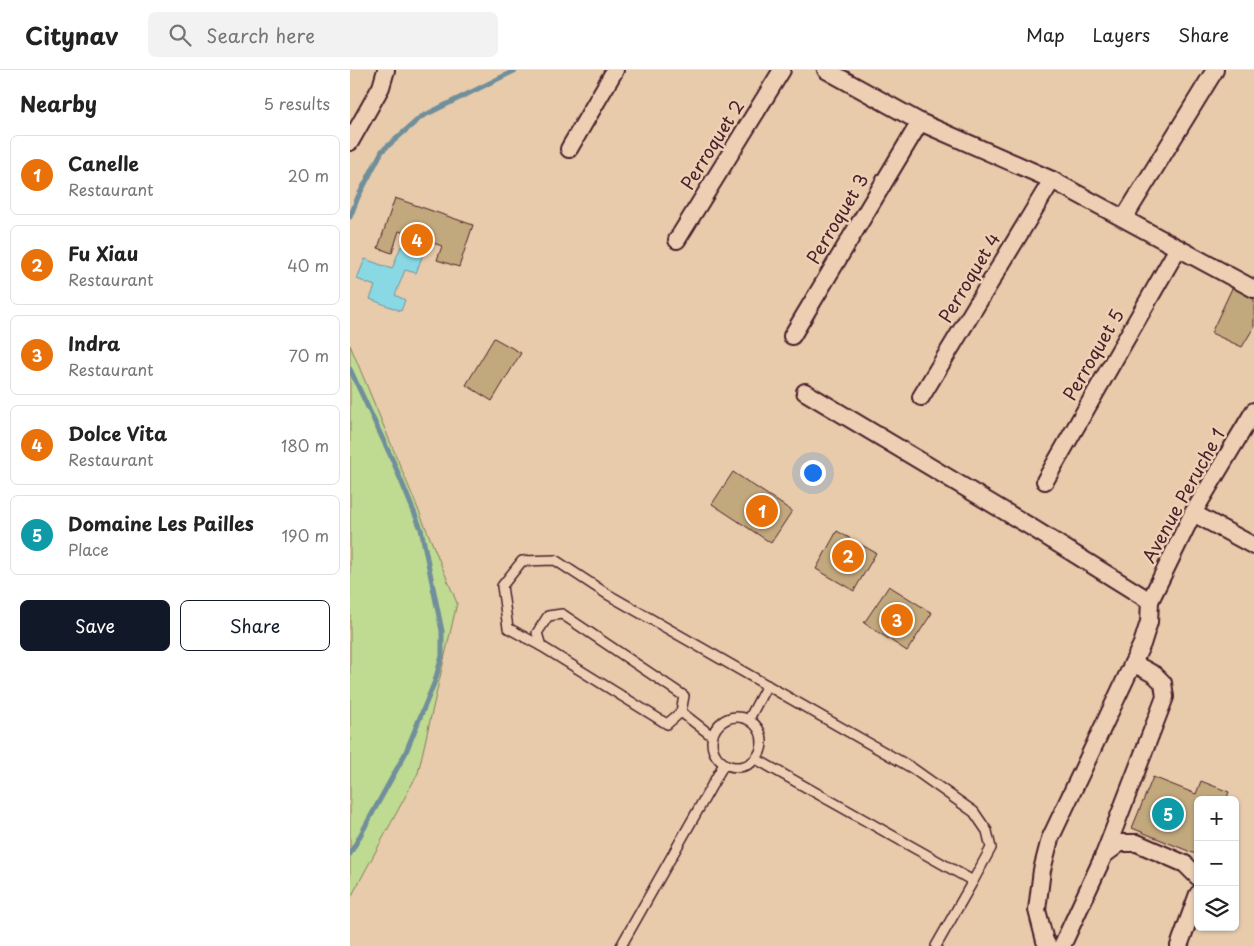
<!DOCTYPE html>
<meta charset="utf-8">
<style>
:root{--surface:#fff;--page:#f2f2f2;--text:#222;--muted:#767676;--line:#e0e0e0;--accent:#111827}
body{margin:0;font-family:"Playpen Sans",sans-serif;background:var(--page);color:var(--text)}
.controls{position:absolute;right:15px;bottom:15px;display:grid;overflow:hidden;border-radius:8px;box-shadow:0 1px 4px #0004}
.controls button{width:45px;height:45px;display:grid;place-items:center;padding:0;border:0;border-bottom:1px solid var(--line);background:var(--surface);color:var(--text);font:25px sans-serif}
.you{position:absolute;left:462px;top:402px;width:18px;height:18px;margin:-12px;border:4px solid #fff;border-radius:50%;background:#1a73e8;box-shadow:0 0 0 8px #1a73e833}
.badge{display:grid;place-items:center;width:32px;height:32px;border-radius:50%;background:var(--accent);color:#fff;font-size:16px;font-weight:700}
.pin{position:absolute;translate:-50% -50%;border:2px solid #fff;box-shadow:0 1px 5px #0006}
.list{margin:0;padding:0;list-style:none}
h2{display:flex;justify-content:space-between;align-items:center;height:65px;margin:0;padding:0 20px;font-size:21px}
h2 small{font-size:16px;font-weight:400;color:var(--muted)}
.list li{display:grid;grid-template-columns:32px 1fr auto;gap:15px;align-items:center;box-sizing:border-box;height:80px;margin:0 10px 10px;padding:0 10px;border:1px solid var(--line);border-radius:8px}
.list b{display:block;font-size:19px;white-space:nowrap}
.list p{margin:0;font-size:16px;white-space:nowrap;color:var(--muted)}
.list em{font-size:16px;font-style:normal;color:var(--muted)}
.actions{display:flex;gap:10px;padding:15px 20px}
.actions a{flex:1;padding:11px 0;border:1px solid var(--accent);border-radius:8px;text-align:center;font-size:18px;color:var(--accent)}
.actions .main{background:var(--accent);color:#fff}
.icon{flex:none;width:28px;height:28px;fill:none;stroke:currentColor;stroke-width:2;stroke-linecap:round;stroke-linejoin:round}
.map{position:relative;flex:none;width:904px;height:876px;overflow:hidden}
header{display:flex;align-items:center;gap:30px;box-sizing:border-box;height:70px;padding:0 25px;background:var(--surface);border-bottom:1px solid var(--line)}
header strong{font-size:24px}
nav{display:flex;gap:28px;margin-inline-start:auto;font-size:18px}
.search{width:350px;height:45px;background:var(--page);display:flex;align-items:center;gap:12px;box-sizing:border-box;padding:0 18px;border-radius:8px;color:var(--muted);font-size:19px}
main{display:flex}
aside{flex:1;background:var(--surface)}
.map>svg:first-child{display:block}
.green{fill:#bfda91;stroke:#847c5e}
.water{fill:#89d9e5;stroke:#708f9b}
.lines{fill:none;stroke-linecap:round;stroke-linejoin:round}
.stream{stroke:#708f9b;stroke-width:5}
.building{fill:#c2a87d;stroke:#4a1f2b}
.service-casing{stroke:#4a1f2b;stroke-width:12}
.minor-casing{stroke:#4a1f2b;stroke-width:20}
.service{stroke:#edd0b4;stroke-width:9}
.minor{stroke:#edd0b4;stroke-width:16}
.labels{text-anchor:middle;stroke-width:5;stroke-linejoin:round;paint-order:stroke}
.street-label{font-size:18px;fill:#4a1f2b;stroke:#edd0b4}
</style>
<header>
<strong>Citynav</strong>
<div class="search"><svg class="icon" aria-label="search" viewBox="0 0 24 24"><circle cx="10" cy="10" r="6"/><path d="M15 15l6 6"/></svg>Search here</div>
<nav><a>Map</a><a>Layers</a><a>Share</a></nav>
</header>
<main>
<aside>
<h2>Nearby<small>5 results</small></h2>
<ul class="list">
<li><span class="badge" style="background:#e8710a">1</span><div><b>Canelle</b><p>Restaurant</p></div><em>20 m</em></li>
<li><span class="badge" style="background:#e8710a">2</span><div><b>Fu Xiau</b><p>Restaurant</p></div><em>40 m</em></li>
<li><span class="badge" style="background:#e8710a">3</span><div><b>Indra</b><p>Restaurant</p></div><em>70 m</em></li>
<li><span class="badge" style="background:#e8710a">4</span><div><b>Dolce Vita</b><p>Restaurant</p></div><em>180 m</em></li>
<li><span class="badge" style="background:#0f9aa8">5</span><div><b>Domaine Les Pailles</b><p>Place</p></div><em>190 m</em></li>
</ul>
<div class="actions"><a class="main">Save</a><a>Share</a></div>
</aside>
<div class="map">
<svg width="904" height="876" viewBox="0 0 904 876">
<rect width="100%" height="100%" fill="#e7cbab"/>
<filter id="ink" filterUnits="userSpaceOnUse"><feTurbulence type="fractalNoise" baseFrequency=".02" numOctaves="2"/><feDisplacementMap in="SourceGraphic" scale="10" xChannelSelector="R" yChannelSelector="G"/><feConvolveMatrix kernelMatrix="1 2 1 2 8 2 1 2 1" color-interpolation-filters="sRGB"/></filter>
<g filter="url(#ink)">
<path class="green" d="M 0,275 L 107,533 L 68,703 L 0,829 Z"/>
<path class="water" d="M 51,176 L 73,184 L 66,203 L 55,200 L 45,225 L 55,230 L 51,241 L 20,229 L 25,216 L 7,209 L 15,189 L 42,199 Z"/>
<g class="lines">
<g class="stream">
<path d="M 0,147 L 8,127 L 32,81 L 71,47 L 166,0"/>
<path d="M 0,299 L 43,391 L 71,459 L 92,561 L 92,586 L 85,611 L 55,684 L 0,784"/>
</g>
</g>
<g class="building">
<path d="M 45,128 L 123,155 L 109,197 L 87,190 L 92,176 L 49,161 L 42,183 L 28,178 Z"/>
<path d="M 884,214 L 904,225 L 904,257 L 892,277 L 861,263 Z"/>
<path d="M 144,268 L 171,283 L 142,331 L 116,315 Z"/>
<path d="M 383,402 L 442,441 L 421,473 L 362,434 Z"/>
<path d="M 487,461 L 526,483 L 504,521 L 466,499 Z"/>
<path d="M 539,516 L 582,543 L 557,581 L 514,553 Z"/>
<path d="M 803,707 L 846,724 L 851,711 L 879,722 L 876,730 L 848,730 L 848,785 L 782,758 Z"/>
</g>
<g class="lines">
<defs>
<g id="service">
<path d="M 191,576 L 158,558 L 152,516 L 172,491 L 205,490 L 257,524 L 562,698 L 624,742 L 637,761 L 641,778 L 623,811 L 406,689"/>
<path d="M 331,642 L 334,626 L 212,544 L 198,546 L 187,563 L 191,576 L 317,654 L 331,642 L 362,666"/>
<circle cx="387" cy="672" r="25"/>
<path d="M 399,649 L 417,615"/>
<path d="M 271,876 L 374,694"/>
<path d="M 586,876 L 623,811"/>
</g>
<g id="minor">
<path d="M 476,0 L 570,52 L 702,110 L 904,219"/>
<path d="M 0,72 L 31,17 L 36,0"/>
<path d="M 219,79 L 265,0"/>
<path d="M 774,148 L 865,0"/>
<path d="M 327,170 L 432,0"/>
<path d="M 442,266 L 570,52"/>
<path d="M 455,322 L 681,457 L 800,531"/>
<path d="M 571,327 L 702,110"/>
<path d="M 695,411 L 828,178"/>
<path d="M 843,443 L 904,476"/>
<path d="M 754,785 L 815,627 L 813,613 L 805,605 L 783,593"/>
<path d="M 698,876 L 695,871 L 687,840 L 692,800 L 700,769 L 792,574 L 799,552 L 800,531 L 843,443 L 904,341"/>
<path d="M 712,876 L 754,785 L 770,773 L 787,773 L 835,794 L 848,807"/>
<path d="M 829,876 L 848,824"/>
</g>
</defs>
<use href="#service" class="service-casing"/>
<use href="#minor" class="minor-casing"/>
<use href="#service" class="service"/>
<use href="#minor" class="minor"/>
</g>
</g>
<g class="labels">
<g class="street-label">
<text transform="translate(363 75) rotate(-58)" y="6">Perroquet 2</text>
<text transform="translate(488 149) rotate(-59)" y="6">Perroquet 3</text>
<text transform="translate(620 208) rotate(-59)" y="6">Perroquet 4</text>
<text transform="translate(744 285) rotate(-60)" y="6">Perroquet 5</text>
<text transform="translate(834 426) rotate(-61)" y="6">Avenue Peruche 1</text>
</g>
</g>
</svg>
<div class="controls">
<button>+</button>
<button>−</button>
<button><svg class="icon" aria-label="layers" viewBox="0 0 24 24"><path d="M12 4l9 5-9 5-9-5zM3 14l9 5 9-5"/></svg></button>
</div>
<div class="you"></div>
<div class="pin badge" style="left:412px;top:441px;background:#e8710a">1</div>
<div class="pin badge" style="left:498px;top:486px;background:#e8710a">2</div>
<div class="pin badge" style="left:547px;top:550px;background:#e8710a">3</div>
<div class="pin badge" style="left:67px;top:170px;background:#e8710a">4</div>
<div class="pin badge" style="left:818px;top:744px;background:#0f9aa8">5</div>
</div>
</main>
